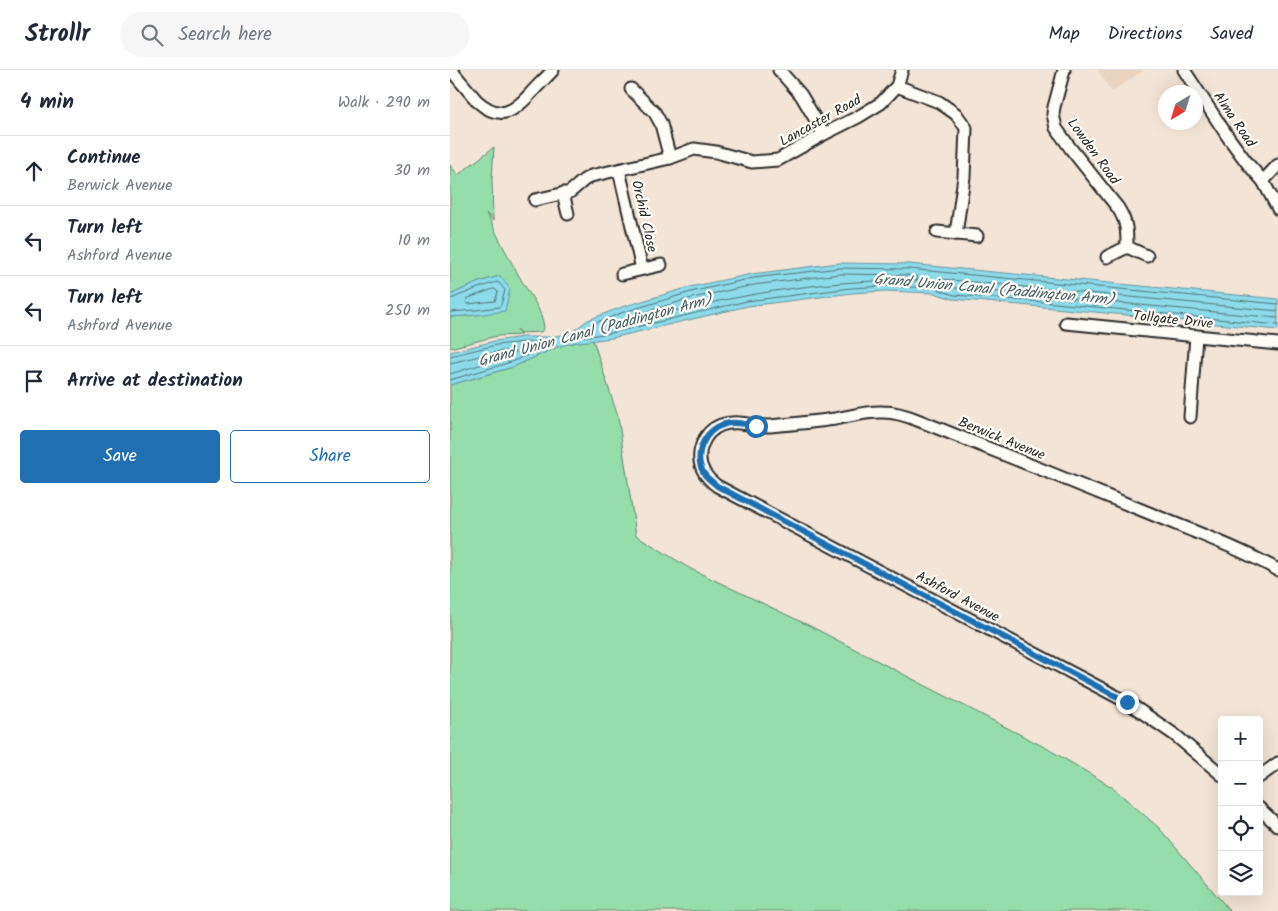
<!DOCTYPE html>
<meta charset="utf-8">
<style>
:root{--surface:#fff;--page:#f6f6f7;--text:#1f2937;--muted:#747a83;--line:#e0e1e3;--accent:#1f6fb2}
body{margin:0;font-family:Kalam,sans-serif;background:var(--page);color:var(--text)}
.controls{position:absolute;right:15px;bottom:15px;display:grid;overflow:hidden;border-radius:5px;box-shadow:0 5px 20px #0002}
.controls button{width:45px;height:45px;display:grid;place-items:center;padding:0;border:0;border-bottom:1px solid var(--line);background:var(--surface);color:var(--text);font:25px sans-serif}
.compass{position:absolute;left:708px;top:15px;width:45px;height:45px;border-radius:50%;background:var(--surface);box-shadow:0 5px 20px #0002;rotate:218deg}
.stop{position:absolute;width:15px;height:15px;margin:-11px;border:4px solid #1f6fb2;border-radius:50%;background:#fff}
.stop.end{background:#1f6fb2;border-color:#fff;box-shadow:0 1px 5px #0008}
.list{margin:0;padding:0;list-style:none}
h2{display:flex;justify-content:space-between;align-items:center;height:65px;margin:0;padding:0 20px;font-size:21px}
h2 small{font-size:16px;font-weight:400;color:var(--muted)}
.list li{display:grid;grid-template-columns:32px 1fr auto;gap:15px;align-items:center;box-sizing:border-box;height:70px;padding:0 20px;border-top:1px solid var(--line)}
.list b{display:block;font-size:19px;white-space:nowrap}
.list p{margin:0;font-size:16px;white-space:nowrap;color:var(--muted)}
.list em{font-size:16px;font-style:normal;color:var(--muted)}
.actions{display:flex;gap:10px;padding:15px 20px}
.actions a{flex:1;padding:11px 0;border:1px solid var(--accent);border-radius:5px;text-align:center;font-size:18px;color:var(--accent)}
.actions .main{background:var(--accent);color:#fff}
.icon{flex:none;width:28px;height:28px;fill:none;stroke:currentColor;stroke-width:2;stroke-linecap:round;stroke-linejoin:round}
.map{position:relative;flex:none;width:828px;height:841px;overflow:hidden}
header{display:flex;align-items:center;gap:30px;box-sizing:border-box;height:70px;padding:0 25px;background:var(--surface);border-bottom:1px solid var(--line)}
header strong{font-size:24px}
nav{display:flex;gap:28px;margin-inline-start:auto;font-size:18px}
.search{width:350px;height:45px;background:var(--page);display:flex;align-items:center;gap:12px;box-sizing:border-box;padding:0 18px;border-radius:28px;color:var(--muted);font-size:19px}
main{display:flex}
aside{flex:1;background:var(--surface)}
.map>svg:first-child{display:block}
.built{fill:#ead3bf}
.green{fill:#96ddac;stroke:#60846c}
.water{fill:#8cdaea;stroke:#65949e}
.lines{fill:none;stroke-linecap:round;stroke-linejoin:round}
.shore{stroke:#527177;stroke-width:1}
.minor-casing{stroke:#2b2b2b;stroke-width:15}
.minor{stroke:#fdfcf7;stroke-width:11}
.route{stroke:#1f6fb2;stroke-width:6}
.labels{text-anchor:middle;stroke-width:4.5;stroke-linejoin:round;paint-order:stroke}
.street-label{font-size:14px;fill:#2b2b2b;stroke:#fdfcf7}
.water-label{font-size:15px;font-style:italic;fill:#486064;stroke:#fdfcf7}
</style>
<header>
<strong>Strollr</strong>
<div class="search"><svg class="icon" aria-label="search" viewBox="0 0 24 24"><circle cx="10" cy="10" r="6"/><path d="M15 15l6 6"/></svg>Search here</div>
<nav><a>Map</a><a>Directions</a><a>Saved</a></nav>
</header>
<main>
<aside>
<h2>4 min<small>Walk · 290 m</small></h2>
<ul class="list">
<li><svg class="icon" aria-label="ahead" viewBox="0 0 24 24"><path d="M12 20V5M6 11l6-6 6 6"/></svg><div><b>Continue</b><p>Berwick Avenue</p></div><em>30 m</em></li>
<li><svg class="icon" aria-label="left" viewBox="0 0 24 24"><path d="M17 20v-9H6M10 6l-5 5 5 5"/></svg><div><b>Turn left</b><p>Ashford Avenue</p></div><em>10 m</em></li>
<li><svg class="icon" aria-label="left" viewBox="0 0 24 24"><path d="M17 20v-9H6M10 6l-5 5 5 5"/></svg><div><b>Turn left</b><p>Ashford Avenue</p></div><em>250 m</em></li>
<li><svg class="icon" aria-label="arrive" viewBox="0 0 24 24"><path d="M6 21V4h12l-3 4 3 4H6"/></svg><div><b>Arrive at destination</b></div></li>
</ul>
<div class="actions"><a class="main">Save</a><a>Share</a></div>
</aside>
<div class="map">
<svg width="828" height="841" viewBox="0 0 828 841">
<rect width="100%" height="100%" fill="#f2e4d6"/>
<filter id="ink" filterUnits="userSpaceOnUse"><feTurbulence type="fractalNoise" baseFrequency=".02" numOctaves="2"/><feDisplacementMap in="SourceGraphic" scale="10" xChannelSelector="R" yChannelSelector="G"/><feConvolveMatrix kernelMatrix="1 2 1 2 8 2 1 2 1" color-interpolation-filters="sRGB"/></filter>
<g filter="url(#ink)">
<path class="built" d="M 648,0 L 694,0 L 662,22 Z"/>
<g class="green">
<path d="M 44,77 L 42,109 L 43,151 L 36,143 C 47,164 57,185 69,206 C 78,223 92,238 94,258 L 91,262 L 70,263 L 67,259 L 71,265 L 47,266 L 0,278 L 0,247 L 27,245 L 50,206 L 29,212 L 0,225 L 0,95 L 8,105 Z"/>
<path d="M 143,270 L 168,347 L 186,465 L 239,498 L 358,555 L 598,679 L 662,717 L 709,758 L 780,841 L 0,841 L 0,315 L 63,297 L 107,277 L 122,273 Z"/>
</g>
<g class="water">
<path d="M 389,193 L 459,194 L 828,229 L 828,260 L 604,238 L 503,229 L 484,223 L 435,221 L 402,223 L 298,236 L 162,268 L 122,273 L 107,277 L 63,297 L 0,315 L 0,282 L 45,271 L 73,267 L 98,267 L 119,264 L 138,250 L 172,237 L 240,217 L 302,204 Z"/>
<path d="M 50,206 L 60,219 L 55,241 L 27,245 L 0,247 L 0,225 L 29,212 Z"/>
</g>
<g class="lines">
<g class="shore">
<path d="M 390,204 L 458,205 L 466,206 L 468,209 L 466,211 C 370,208 275,228 182,251 L 179,249 L 181,246 L 242,228 L 304,215 Z"/>
<path d="M 44,219 L 46,220 L 48,222 L 45,231 L 18,234 L 16,233 L 17,229 Z"/>
<path d="M 0,229 L 3,228 L 31,217 L 47,212 L 49,213 L 55,220 L 51,235 L 49,237 L 26,240 L 0,242"/>
<path d="M 828,234 L 459,199 L 390,198 L 303,208 L 241,222 L 174,242 L 140,255 L 129,262 L 128,264 L 131,267 L 161,263 L 297,231 L 401,218 L 435,216 L 484,218 L 504,225 L 605,233 L 828,255"/>
<path d="M 828,241 L 491,209 L 489,211 L 490,213 L 505,218 L 605,227 L 828,248"/>
<path d="M 0,286 L 46,275 L 74,272 L 95,272 L 97,274 L 96,277 L 61,292 L 0,310"/>
<path d="M 0,293 L 47,282 L 62,280 L 65,282 L 64,284 L 59,286 L 0,304"/>
</g>
<defs>
<g id="minor">
<path d="M 1,0 L 27,31 C 50,51 63,43 81,23 C 88,15 96,8 103,0"/>
<path d="M 329,0 L 351,25 L 374,64"/>
<path d="M 614,0 L 604,37 L 603,44 L 606,58 L 621,79 L 668,138 C 677,152 677,161 677,177 L 657,187"/>
<path d="M 734,0 L 778,67 L 798,94 L 813,111 L 828,139"/>
<path d="M 447,16 L 489,32 L 506,44 L 516,58 L 514,107 L 506,164"/>
<path d="M 181,19 L 205,43 L 211,54 L 220,88"/>
<path d="M 169,100 L 192,199"/>
<path d="M 813,111 L 828,95"/>
<path d="M 113,123 L 118,144"/>
<path d="M 85,130 L 120,122 L 134,110 L 141,106 L 220,88 L 244,79 L 266,82 L 302,92 L 328,90 L 374,64 L 408,47 L 431,33 L 447,16 L 452,0"/>
<path d="M 487,162 L 527,166"/>
<path d="M 677,177 L 697,186"/>
<path d="M 172,204 L 211,195"/>
<path d="M 616,253 L 828,274"/>
<path d="M 740,347 L 746,266"/>
<path d="M 772,705 L 725,665 L 677,632 L 267,416 C 262,412 257,408 254,402 C 244,385 253,362 271,355 C 287,349 304,357 320,356 C 342,354 363,352 385,349 C 401,346 417,341 433,342 C 446,342 458,346 470,351 C 546,381 623,412 699,443 C 742,461 787,477 828,500"/>
<path d="M 809,707 L 828,693"/>
<path d="M 809,738 L 828,756"/>
</g>
</defs>
<use href="#minor" class="minor-casing"/>
<use href="#minor" class="minor"/>
</g>
</g>
<g class="lines" filter="url(#ink)">
<path class="route" d="M 306,356 C 295,354 285,351 275,354 C 253,360 242,387 255,405 C 258,409 263,412 267,416 L 677,632"/>
</g>
<g class="labels">
<g class="street-label">
<text transform="translate(785 49) rotate(56)" y="5">Alma Road</text>
<text transform="translate(370 50) rotate(-29)" y="5">Lancaster Road</text>
<text transform="translate(644 81) rotate(54)" y="5">Lowden Road</text>
<text transform="translate(195 146) rotate(77)" y="5">Orchid Close</text>
<text transform="translate(723 249) rotate(6)" y="5">Tollgate Drive</text>
<text transform="translate(552 368) rotate(22)" y="5">Berwick Avenue</text>
<text transform="translate(508 526) rotate(28)" y="5">Ashford Avenue</text>
</g>
<g class="water-label">
<text transform="translate(544 219) rotate(5)" y="5">Grand Union Canal (Paddington Arm)</text>
<text transform="translate(145 260) rotate(-15)" y="5">Grand Union Canal (Paddington Arm)</text>
</g>
</g>
</svg>
<div class="controls">
<button>+</button>
<button>−</button>
<button><svg class="icon" aria-label="locate" viewBox="0 0 24 24"><circle cx="12" cy="12" r="6"/><path d="M12 2v4M12 18v4M2 12h4M18 12h4"/></svg></button>
<button><svg class="icon" aria-label="layers" viewBox="0 0 24 24"><path d="M12 4l9 5-9 5-9-5zM3 14l9 5 9-5"/></svg></button>
</div>
<svg class="compass" viewBox="-18 -18 36 36"><path d="M0-13l5 13h-10z" fill="#e53935"/><path d="M0 13l5-13h-10z" fill="#747a83"/></svg>
<div class="stop" style="left:306px;top:356px"></div>
<div class="stop end" style="left:677px;top:632px"></div>
</div>
</main>
